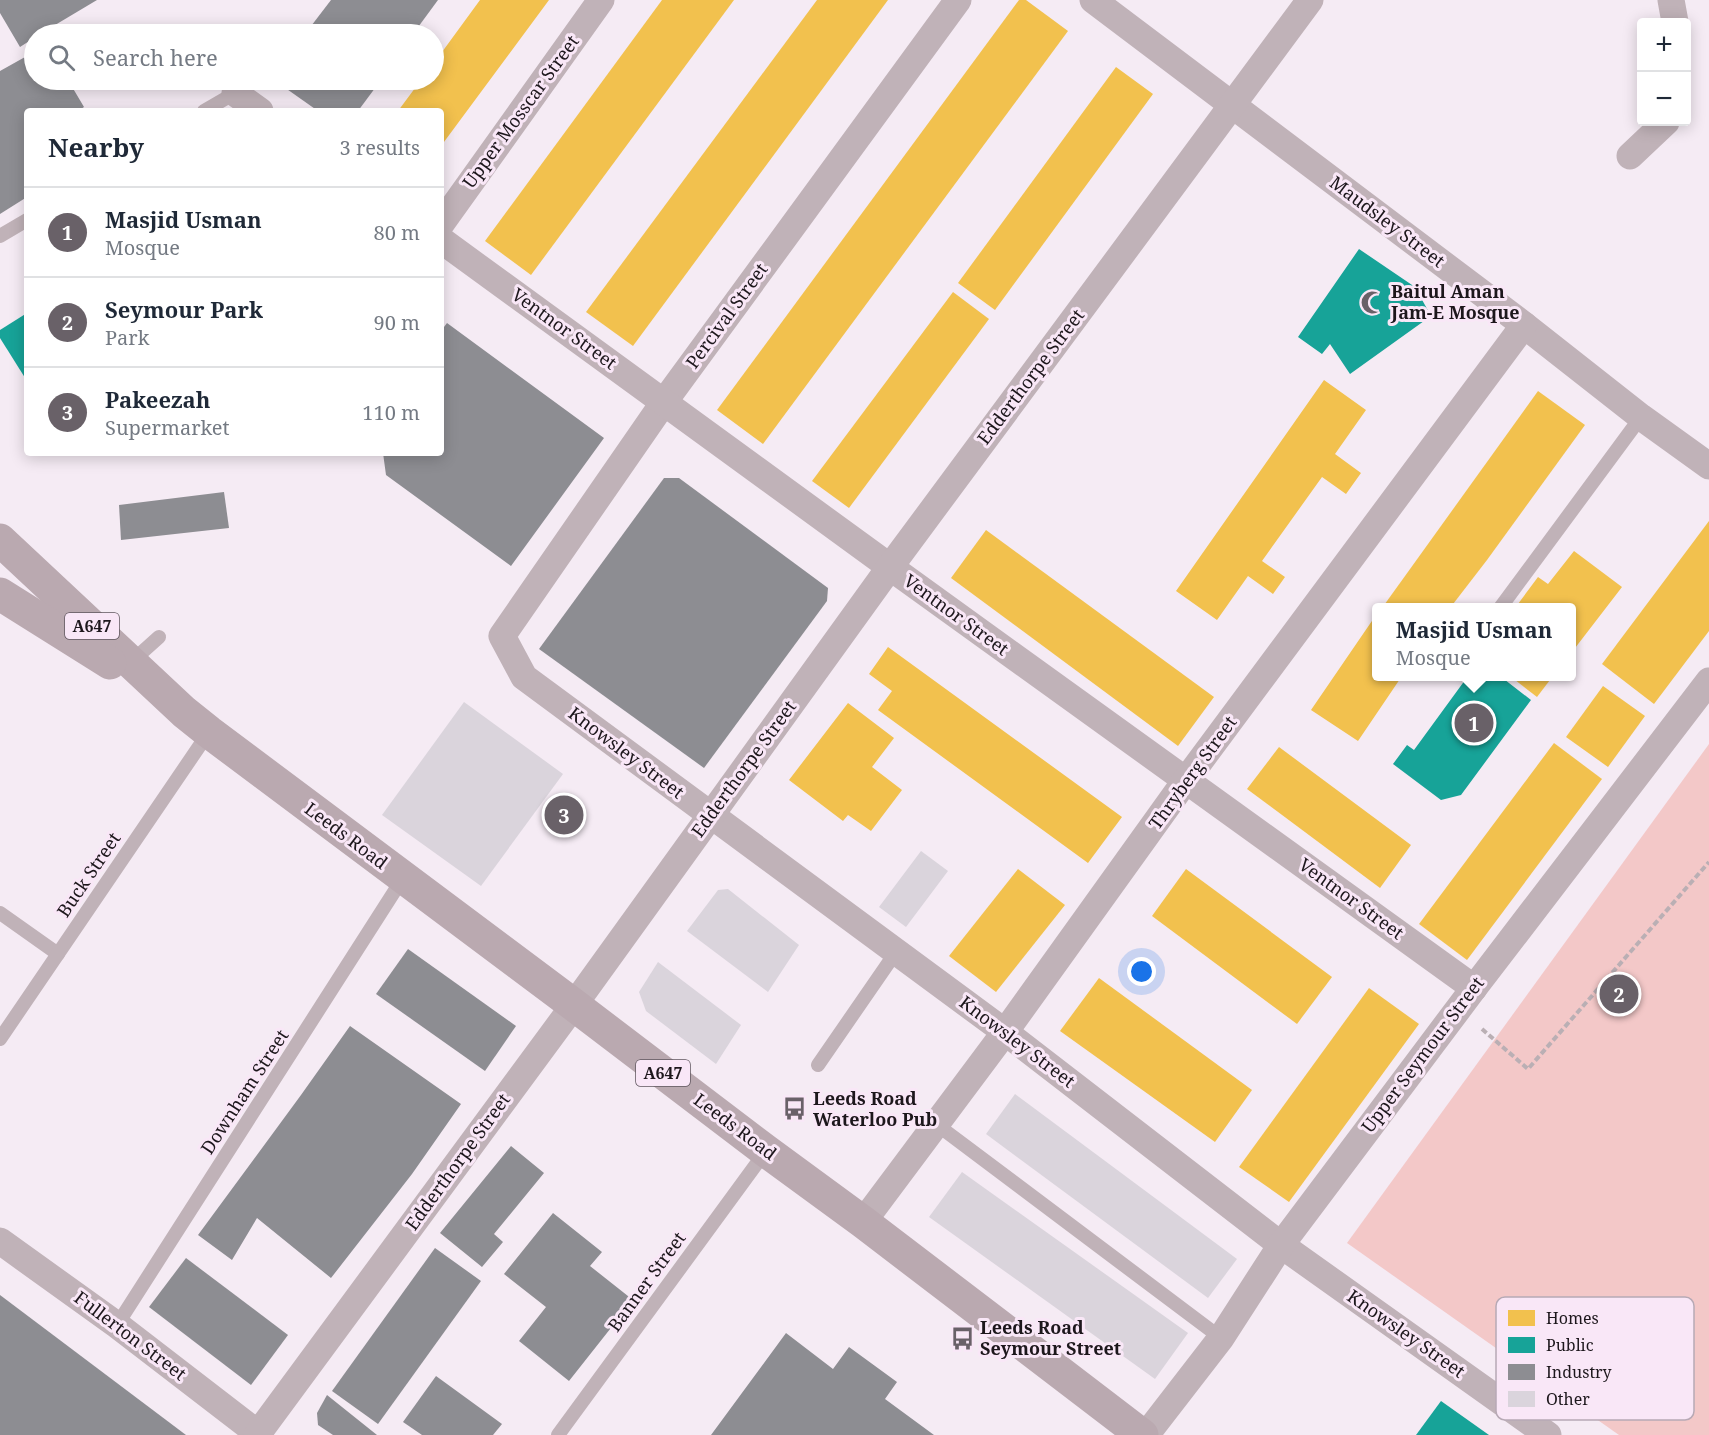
<!DOCTYPE html>
<meta charset="utf-8">
<style>
:root{--surface:#fff;--page:#f6f6f7;--text:#1f2937;--muted:#747a83;--line:#e0e1e3;--accent:#696168}
body{margin:0;font-family:"Noto Serif",serif;background:var(--page);color:var(--text)}
.controls{position:absolute;right:18px;top:18px;display:grid;overflow:hidden;border-radius:6px;box-shadow:0 3px 15px #0003}
.controls button{width:54px;height:54px;display:grid;place-items:center;padding:0;border:0;border-bottom:2px solid var(--line);background:var(--surface);color:var(--text);font:30px sans-serif}
.you{position:absolute;left:1142px;top:972px;width:21px;height:21px;margin:-15px;border:4px solid #fff;border-radius:50%;background:#1a73e8;box-shadow:0 0 0 9px #1a73e833}
.badge{display:grid;place-items:center;width:39px;height:39px;border-radius:50%;background:var(--accent);color:#fff;font-size:20px;font-weight:700}
.pin{position:absolute;translate:-50% -50%;border:3px solid #fff;box-shadow:0 2px 6px #0006}
.popup{position:absolute;left:1372px;top:603px;width:204px;height:78px;box-sizing:border-box;display:grid;place-content:center;border-radius:6px;background:var(--surface);filter:drop-shadow(0 2px 4px #0005);font-size:20px;white-space:nowrap;color:var(--muted)}
.popup b{font-size:22px;color:var(--text)}
.popup::after{content:'';position:absolute;left:50%;top:100%;margin-left:-12px;border:12px solid transparent;border-top-color:var(--surface)}
.list{margin:0;padding:0;list-style:none}
h2{display:flex;justify-content:space-between;align-items:center;height:78px;margin:0;padding:0 24px;font-size:26px}
h2 small{font-size:20px;font-weight:400;color:var(--muted)}
.list li{display:grid;grid-template-columns:39px 1fr auto;gap:18px;align-items:center;box-sizing:border-box;height:90px;padding:0 24px;border-top:2px solid var(--line)}
.list b{display:block;font-size:22px;white-space:nowrap}
.list p{margin:0;font-size:20px;white-space:nowrap;color:var(--muted)}
.list em{font-size:20px;font-style:normal;color:var(--muted)}
.icon{flex:none;width:33px;height:33px;fill:none;stroke:currentColor;stroke-width:2;stroke-linecap:round;stroke-linejoin:round}
.map{position:relative;flex:none;width:1709px;height:1435px;overflow:hidden}
.search{position:absolute;background:var(--surface);box-shadow:0 3px 15px #0003;left:24px;top:24px;width:420px;height:66px;display:flex;align-items:center;gap:15px;box-sizing:border-box;padding:0 21px;border-radius:33px;color:var(--muted);font-size:22px}
.panel{position:absolute;background:var(--surface);box-shadow:0 3px 15px #0003;left:24px;top:108px;width:420px;height:348px;border-radius:6px}
.map>svg:first-child{display:block}
.green{fill:#f3c8c8}
.homes{fill:#f2c14e}
.public{fill:#17a398}
.industry{fill:#8d8d92}
.building{fill:#dad4dc}
.lines{fill:none;stroke-linecap:round;stroke-linejoin:round}
.path{stroke:#baafb4;stroke-width:4;stroke-dasharray:6 3;stroke-linecap:butt}
.lane{stroke:#c0b2b8;stroke-width:14}
.street{stroke:#c0b2b8;stroke-width:27}
.primary{stroke:#baa9b0;stroke-width:33}
.labels{text-anchor:middle;stroke-width:6;stroke-linejoin:round;paint-order:stroke}
.shield{fill:#f9e7f7;stroke:#5f555e;stroke-width:1.5}
.shield-label{font-size:16px;font-weight:bold;fill:#1d171c}
.street-label{font-size:18px;fill:#1d171c;stroke:#f9e7f7}
.poi-label{font-size:18px;font-weight:bold;fill:#1d171c;stroke:#f9e7f7;text-anchor:start}
.key{fill:#f9e7f7;stroke:#b7a9b5;stroke-width:1.5}
.key-label{font-size:16px;fill:#1d171c}
</style>
<div class="map">
<svg width="1709" height="1435" viewBox="0 0 1709 1435">
<rect width="100%" height="100%" fill="#f5ebf4"/>
<path class="green" d="M 1709,744 L 1709,1435 L 1619,1435 L 1347,1243 Z"/>
<g class="homes">
<path d="M 480,0 L 549,0 L 441,146 L 441,111 L 398,111 L 421,80 L 434,80 L 434,63 Z"/>
<path d="M 662,0 L 734,0 L 531,275 L 485,241 Z"/>
<path d="M 817,0 L 888,0 L 633,346 L 586,312 Z"/>
<path d="M 1019,0 L 1026,0 L 1068,31 L 763,444 L 717,410 Z"/>
<path d="M 1116,67 L 1153,94 L 995,310 L 958,283 Z"/>
<path d="M 953,292 L 989,319 L 849,508 L 812,481 Z"/>
<path d="M 1324,380 L 1366,410 L 1335,454 L 1361,473 L 1346,494 L 1322,477 L 1262,561 L 1285,577 L 1273,594 L 1248,576 L 1217,620 L 1176,591 Z"/>
<path d="M 1538,391 L 1585,425 L 1487,560 L 1450,608 L 1382,608 Z"/>
<path d="M 1709,521 L 1709,631 L 1654,704 L 1602,664 Z"/>
<path d="M 986,530 L 1214,697 L 1178,746 L 951,578 Z"/>
<path d="M 1574,551 L 1622,587 L 1572,652 L 1572,608 L 1515,608 L 1538,577 L 1548,584 Z"/>
<path d="M 1376,615 L 1376,676 L 1402,676 L 1358,741 L 1311,710 Z"/>
<path d="M 888,647 L 1122,817 L 1088,863 L 878,710 L 892,691 L 869,674 Z"/>
<path d="M 1510,676 L 1553,676 L 1537,697 Z"/>
<path d="M 1603,686 L 1645,716 L 1608,767 L 1566,737 Z"/>
<path d="M 848,703 L 894,738 L 872,767 L 902,790 L 871,831 L 848,815 L 843,821 L 789,780 Z"/>
<path d="M 1554,743 L 1602,779 L 1467,960 L 1419,924 Z"/>
<path d="M 1279,747 L 1411,845 L 1380,888 L 1247,789 Z"/>
<path d="M 1018,869 L 1065,905 L 996,992 L 949,956 Z"/>
<path d="M 1186,869 L 1332,977 L 1297,1024 L 1152,916 Z"/>
<path d="M 1099,978 L 1252,1090 L 1215,1142 L 1060,1031 Z"/>
<path d="M 1369,988 L 1419,1024 L 1289,1202 L 1239,1167 Z"/>
</g>
<g class="public">
<path d="M 1359,249 L 1415,287 L 1431,316 L 1350,374 L 1330,344 L 1322,354 L 1298,337 Z"/>
<path d="M 27,313 L 27,381 L 0,338 L 0,330 Z"/>
<path d="M 1468,676 L 1500,676 L 1531,700 L 1461,795 L 1441,800 L 1393,764 L 1407,745 L 1414,750 Z"/>
<path d="M 1441,1401 L 1489,1435 L 1416,1435 Z"/>
</g>
<g class="industry">
<path d="M 0,0 L 97,0 L 40,34 L 34,34 L 34,38 L 20,47 L 0,13 Z"/>
<path d="M 331,0 L 438,0 L 413,34 L 305,34 Z"/>
<path d="M 34,52 L 34,80 L 68,80 L 84,107 L 78,111 L 27,111 L 27,197 L 0,214 L 0,71 Z"/>
<path d="M 274,80 L 381,80 L 358,111 L 318,111 Z"/>
<path d="M 447,323 L 604,438 L 511,566 L 386,475 L 383,453 L 441,453 L 441,331 Z"/>
<path d="M 664,478 L 679,478 L 828,588 L 827,601 L 704,768 L 539,649 Z"/>
<path d="M 224,492 L 229,528 L 121,540 L 119,505 Z"/>
<path d="M 408,949 L 516,1026 L 485,1071 L 376,994 Z"/>
<path d="M 350,1026 L 461,1104 L 412,1174 L 331,1278 L 257,1218 L 232,1260 L 198,1235 L 301,1095 Z"/>
<path d="M 511,1146 L 544,1173 L 494,1234 L 503,1242 L 482,1267 L 440,1233 Z"/>
<path d="M 553,1213 L 602,1252 L 590,1266 L 633,1300 L 569,1381 L 519,1341 L 546,1307 L 504,1274 Z"/>
<path d="M 435,1248 L 481,1281 L 378,1424 L 332,1391 Z"/>
<path d="M 186,1258 L 288,1335 L 251,1385 L 149,1307 Z"/>
<path d="M 0,1295 L 186,1435 L 0,1435 Z"/>
<path d="M 786,1333 L 833,1369 L 849,1347 L 897,1382 L 885,1399 L 934,1435 L 711,1435 Z"/>
<path d="M 436,1376 L 502,1424 L 493,1435 L 422,1435 L 403,1422 Z"/>
<path d="M 327,1395 L 377,1435 L 333,1435 L 318,1425 L 317,1413 Z"/>
</g>
<g class="building">
<path d="M 464,702 L 563,774 L 481,886 L 382,815 Z"/>
<path d="M 921,851 L 948,871 L 906,927 L 879,907 Z"/>
<path d="M 728,889 L 799,945 L 768,992 L 687,931 L 718,890 Z"/>
<path d="M 658,962 L 741,1025 L 716,1064 L 646,1011 L 639,992 Z"/>
<path d="M 1015,1094 L 1237,1259 L 1208,1298 L 986,1134 Z"/>
<path d="M 962,1172 L 1188,1333 L 1155,1379 L 929,1217 Z"/>
</g>
<g class="lines">
<path class="path" d="M 1482,1029 L 1528,1069 L 1709,862"/>
<g class="lane">
<path d="M 204,111 L 235,93"/>
<path d="M 0,236 L 27,220"/>
<path d="M 1500,608 L 1641,417"/>
<path d="M 130,663 L 159,637"/>
<path d="M 0,913 L 58,954"/>
<path d="M 0,1039 L 209,732"/>
<path d="M 818,1065 L 896,952"/>
<path d="M 936,1124 L 1221,1338"/>
<path d="M 117,1325 L 403,878"/>
<path d="M 558,1435 L 766,1151"/>
</g>
<g class="street">
<path d="M 958,0 L 664,402 L 502,636 L 524,677 L 1005,1032 L 1281,1245 L 1548,1435"/>
<path d="M 1093,0 L 1524,325 L 1641,417 L 1709,466"/>
<path d="M 1671,0 L 1675,22"/>
<path d="M 235,93 L 260,111"/>
<path d="M 1630,156 L 1666,122"/>
<path d="M 441,224 L 601,0"/>
<path d="M 441,240 L 890,567 L 1474,988"/>
<path d="M 863,1222 L 1005,1032 L 1186,780 L 1524,325"/>
<path d="M 0,1241 L 117,1325 L 260,1435"/>
<path d="M 257,1435 L 574,1005 L 890,567 L 1310,0"/>
<path d="M 1146,1435 L 1221,1338 L 1281,1245 L 1474,988 L 1709,681"/>
</g>
<g class="primary">
<path d="M 0,540 L 184,712 L 209,732 L 574,1005 L 766,1151 L 863,1222 L 1142,1435"/>
<path d="M 0,594 L 110,663"/>
</g>
</g>
<defs>
<symbol id="mosque-bare" viewBox="-9 -9 18 18"><path d="M3.5-4.9A6 6 0 1 0 3.5 4.9A5 5 0 1 1 3.5-4.9Z" fill="#696168" stroke="#f9e7f7" stroke-width="2.5" paint-order="stroke"/></symbol>
<symbol id="bus-bare" viewBox="-9 -9 18 18"><path d="M-5-6H5V4H4V6H2V4H-2V6H-4V4H-5ZM-3.5-4V0h7V-4ZM-3.5 1.2v1.5H-2V1.2ZM2 1.2v1.5H3.5V1.2Z" fill="#696168" stroke="#f9e7f7" stroke-width="2.5" paint-order="stroke"/></symbol>
</defs>
<g fill-rule="evenodd">
<use href="#mosque-bare" x="1356" y="286" width="33" height="33"/>
<use href="#bus-bare" x="778" y="1092" width="33" height="33"/>
<use href="#bus-bare" x="946" y="1322" width="33" height="33"/>
</g>
<g class="labels">
<g class="shield">
<rect x="65" y="613" width="54" height="26" rx="4.5"/>
<rect x="636" y="1060" width="54" height="26" rx="4.5"/>
</g>
<g class="shield-label">
<text x="92" y="632">A647</text>
<text x="663" y="1079">A647</text>
</g>
<g class="street-label">
<text transform="translate(521 112) rotate(-54)" y="6">Upper Mosscar Street</text>
<text transform="translate(1387 222) rotate(37)" y="6">Maudsley Street</text>
<text transform="translate(727 316) rotate(-54)" y="6">Percival Street</text>
<text transform="translate(564 329) rotate(36)" y="6">Ventnor Street</text>
<text transform="translate(1031 377) rotate(-53)" y="6">Edderthorpe Street</text>
<text transform="translate(956 615) rotate(36)" y="6">Ventnor Street</text>
<text transform="translate(626 753) rotate(37)" y="6">Knowsley Street</text>
<text transform="translate(744 769) rotate(-54)" y="6">Edderthorpe Street</text>
<text transform="translate(1193 773) rotate(-54)" y="6">Thryberg Street</text>
<text transform="translate(346 836) rotate(37)" y="6">Leeds Road</text>
<text transform="translate(89 875) rotate(-56)" y="6">Buck Street</text>
<text transform="translate(1351 899) rotate(36)" y="6">Ventnor Street</text>
<text transform="translate(1017 1042) rotate(37)" y="6">Knowsley Street</text>
<text transform="translate(1423 1055) rotate(-53)" y="6">Upper Seymour Street</text>
<text transform="translate(245 1092) rotate(-57)" y="6">Downham Street</text>
<text transform="translate(735 1127) rotate(37)" y="6">Leeds Road</text>
<text transform="translate(458 1162) rotate(-54)" y="6">Edderthorpe Street</text>
<text transform="translate(647 1282) rotate(-54)" y="6">Banner Street</text>
<text transform="translate(1406 1334) rotate(35)" y="6">Knowsley Street</text>
<text transform="translate(130 1336) rotate(37)" y="6">Fullerton Street</text>
</g>
<g class="poi-label">
<text x="1391" y="298">Baitul Aman<tspan x="1391" dy="21">Jam-E Mosque</tspan></text>
<text x="813" y="1105">Leeds Road<tspan x="813" dy="21">Waterloo Pub</tspan></text>
<text x="980" y="1334">Leeds Road<tspan x="980" dy="21">Seymour Street</tspan></text>
</g>
</g>
<rect x="1496" y="1297" width="198" height="123" rx="9" class="key"/>
<rect x="1508" y="1310" width="27" height="16" fill="#f2c14e"/>
<rect x="1508" y="1337" width="27" height="16" fill="#17a398"/>
<rect x="1508" y="1364" width="27" height="16" fill="#8d8d92"/>
<rect x="1508" y="1391" width="27" height="16" fill="#dad4dc"/>
<g class="key-label">
<text x="1546" y="1324">Homes</text>
<text x="1546" y="1351">Public</text>
<text x="1546" y="1378">Industry</text>
<text x="1546" y="1405">Other</text>
</g>
</svg>
<div class="controls">
<button>+</button>
<button>−</button>
</div>
<div class="you"></div>
<div class="pin badge" style="left:1474px;top:723px">1</div>
<div class="popup"><b>Masjid Usman</b>Mosque</div>
<div class="pin badge" style="left:1619px;top:994px">2</div>
<div class="pin badge" style="left:564px;top:815px">3</div>
<div class="search"><svg class="icon" aria-label="search" viewBox="0 0 24 24"><circle cx="10" cy="10" r="6"/><path d="M15 15l6 6"/></svg>Search here</div>
<section class="panel">
<h2>Nearby<small>3 results</small></h2>
<ul class="list">
<li><span class="badge">1</span><div><b>Masjid Usman</b><p>Mosque</p></div><em>80 m</em></li>
<li><span class="badge">2</span><div><b>Seymour Park</b><p>Park</p></div><em>90 m</em></li>
<li><span class="badge">3</span><div><b>Pakeezah</b><p>Supermarket</p></div><em>110 m</em></li>
</ul>
</section>
</div>
